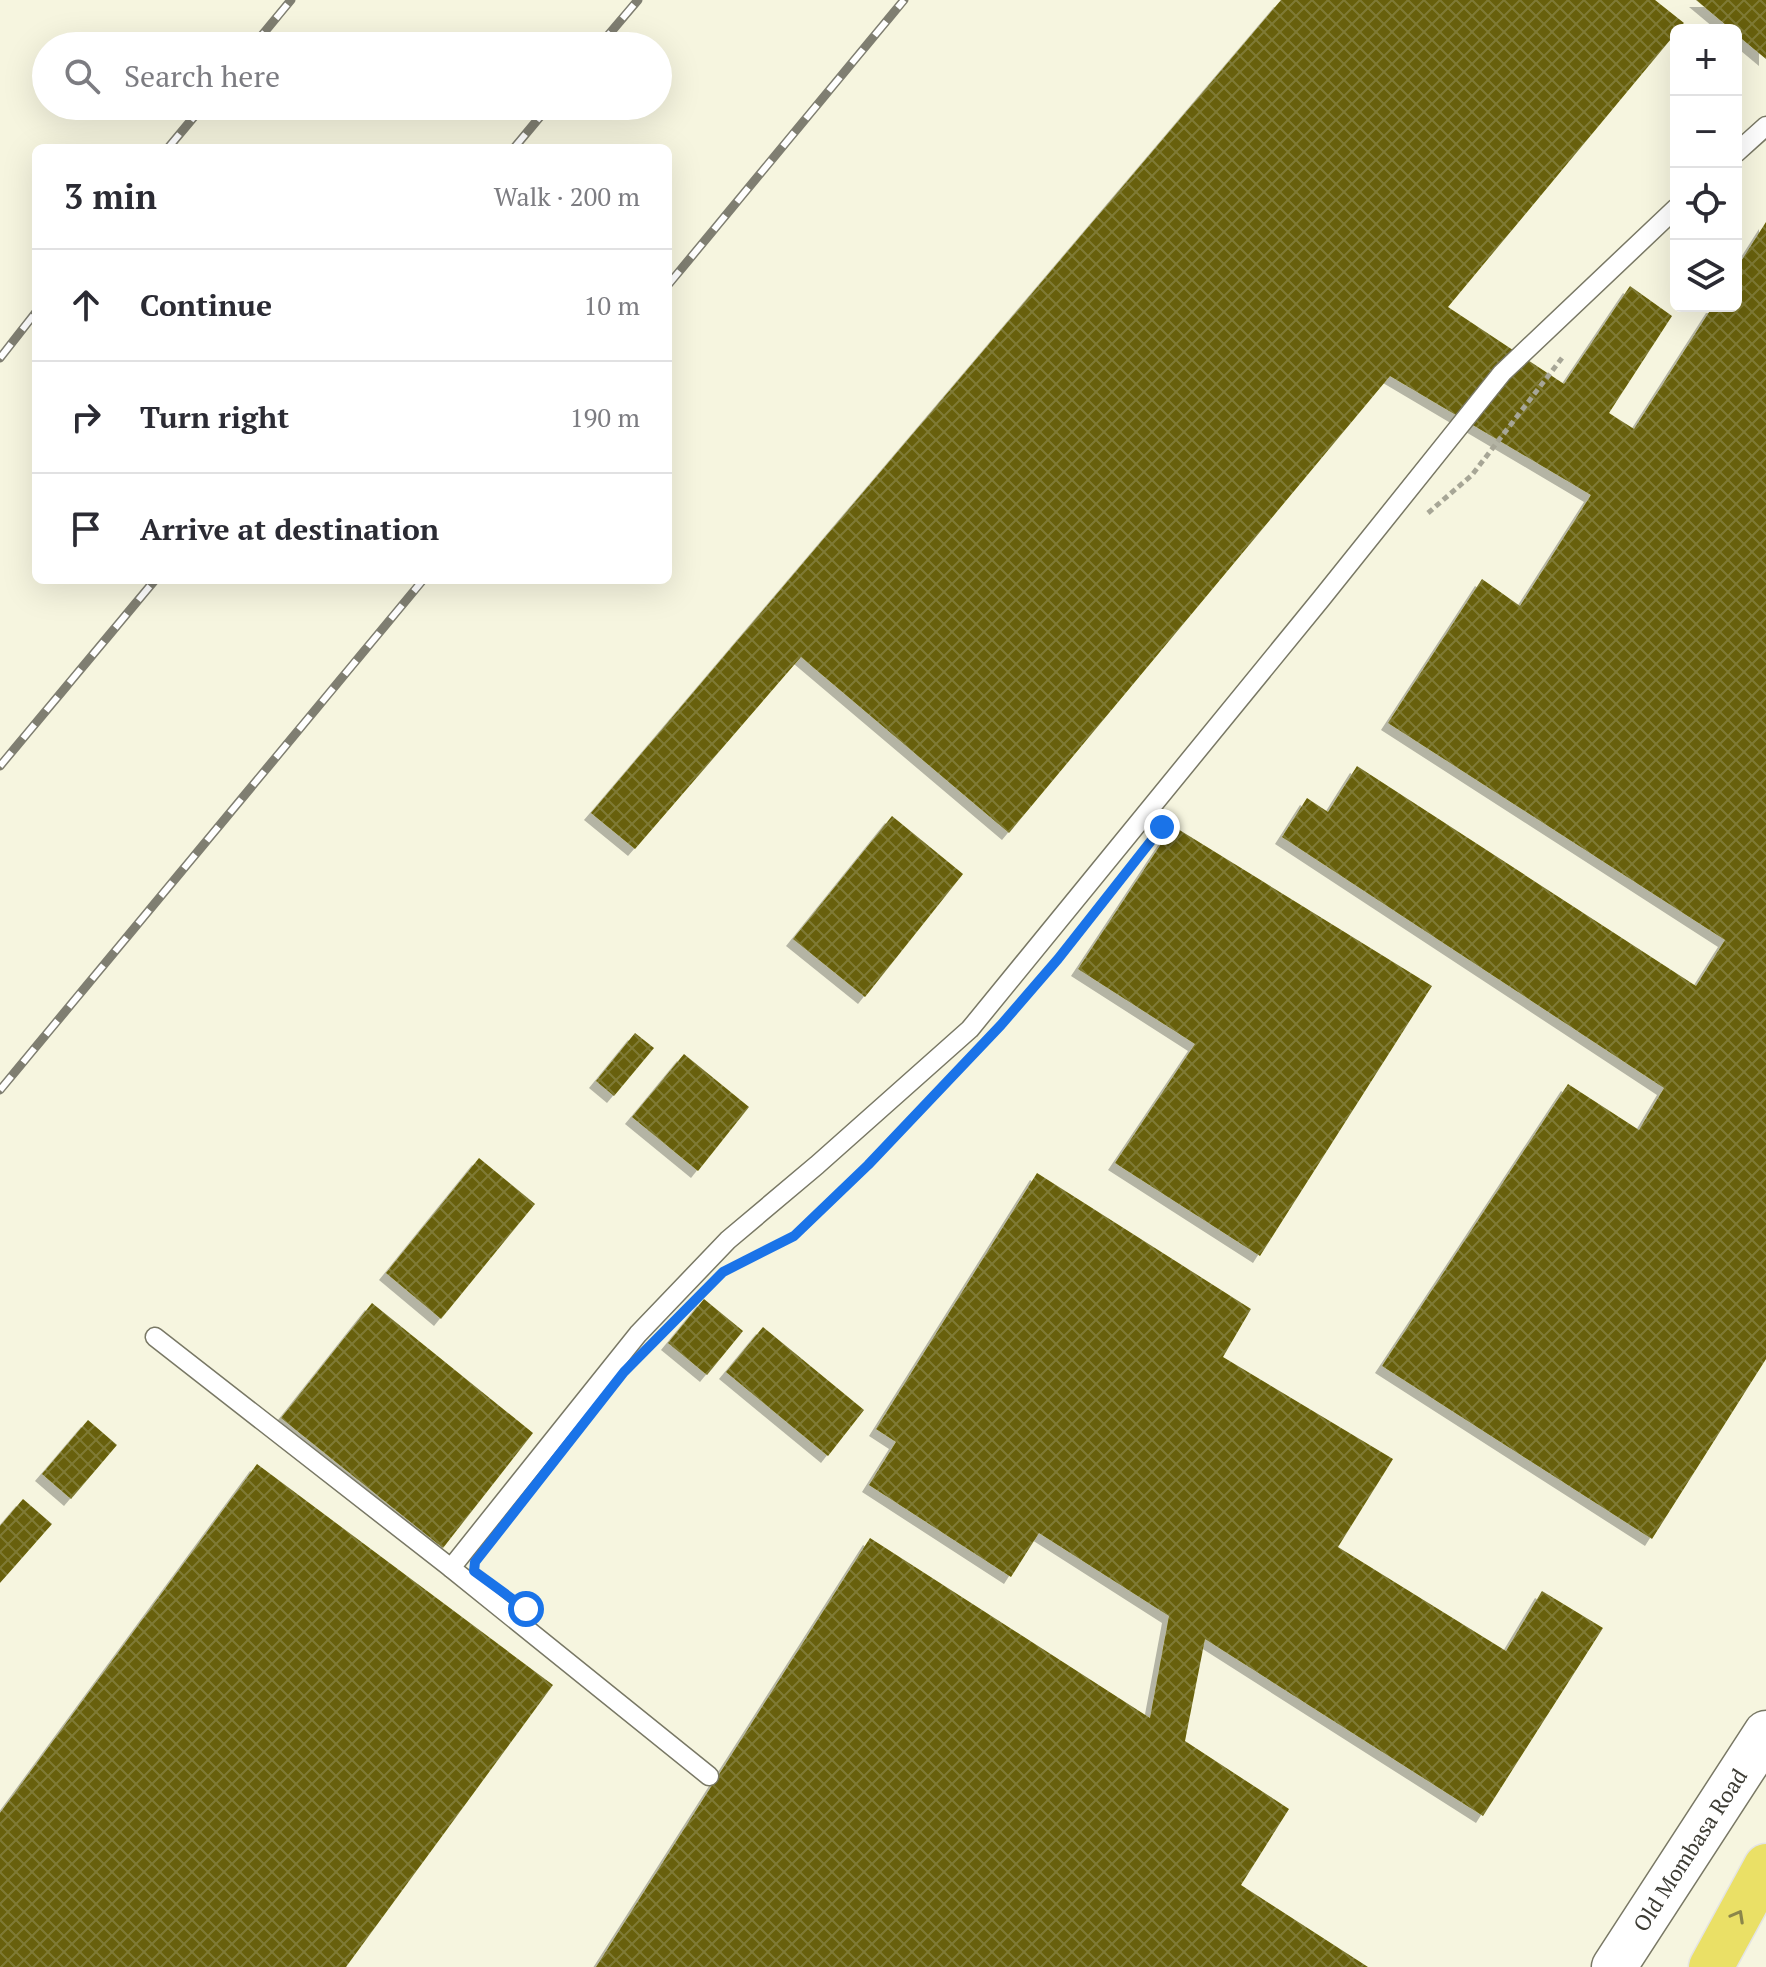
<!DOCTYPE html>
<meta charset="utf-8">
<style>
:root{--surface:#fff;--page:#f7f7f7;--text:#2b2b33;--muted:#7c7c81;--line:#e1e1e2}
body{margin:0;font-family:"PT Serif",serif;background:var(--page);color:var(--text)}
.controls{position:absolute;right:24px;top:24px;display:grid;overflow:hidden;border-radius:12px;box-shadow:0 8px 32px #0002}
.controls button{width:72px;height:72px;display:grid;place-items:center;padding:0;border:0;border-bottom:2px solid var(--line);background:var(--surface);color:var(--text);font:40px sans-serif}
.stop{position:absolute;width:24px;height:24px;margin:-18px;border:6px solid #1a73e8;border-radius:50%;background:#fff}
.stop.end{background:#1a73e8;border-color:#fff;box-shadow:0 2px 8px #0008}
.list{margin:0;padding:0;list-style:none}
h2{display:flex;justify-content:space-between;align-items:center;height:104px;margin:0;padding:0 32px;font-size:34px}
h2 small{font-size:26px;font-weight:400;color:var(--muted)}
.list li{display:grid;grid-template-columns:52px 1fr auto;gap:24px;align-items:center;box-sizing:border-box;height:112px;padding:0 32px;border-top:2px solid var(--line)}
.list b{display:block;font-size:30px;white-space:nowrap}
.list em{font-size:26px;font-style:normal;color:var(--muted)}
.icon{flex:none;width:44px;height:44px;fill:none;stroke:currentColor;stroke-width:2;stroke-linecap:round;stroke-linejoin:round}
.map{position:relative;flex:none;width:1766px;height:1967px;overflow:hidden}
.search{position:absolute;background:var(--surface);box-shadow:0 8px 32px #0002;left:32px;top:32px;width:640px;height:88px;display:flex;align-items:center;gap:20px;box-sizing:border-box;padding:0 28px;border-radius:44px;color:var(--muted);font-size:30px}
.panel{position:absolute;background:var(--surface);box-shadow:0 8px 32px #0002;left:32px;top:144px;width:640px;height:440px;border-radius:12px}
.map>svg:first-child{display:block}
.building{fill:url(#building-cross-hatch);filter:url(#shadow)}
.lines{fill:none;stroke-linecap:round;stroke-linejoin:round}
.service-casing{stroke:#797865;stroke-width:21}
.tertiary-casing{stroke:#797865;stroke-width:47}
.trunk-casing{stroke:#e4e4e3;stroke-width:47}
.path{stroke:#a7a696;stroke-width:5;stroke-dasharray:6 4;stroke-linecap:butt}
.service{stroke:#fff;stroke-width:18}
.tertiary{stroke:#fff;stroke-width:44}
.trunk{stroke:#eae066;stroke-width:44}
.rail-casing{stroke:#7f7e71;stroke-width:9}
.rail{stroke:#fff;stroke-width:6;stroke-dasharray:18;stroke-linecap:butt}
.oneway{stroke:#8b864a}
.route{stroke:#1a73e8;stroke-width:10}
.labels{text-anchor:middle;stroke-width:8;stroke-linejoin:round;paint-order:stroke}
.street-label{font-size:22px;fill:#3d3c34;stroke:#fff}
</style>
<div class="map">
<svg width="1766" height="1967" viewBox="0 0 1766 1967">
<defs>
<pattern id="building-cross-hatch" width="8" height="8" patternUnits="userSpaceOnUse" patternTransform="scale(2)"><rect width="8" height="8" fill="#686107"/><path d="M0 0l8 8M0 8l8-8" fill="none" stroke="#7f7a36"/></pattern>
<filter id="shadow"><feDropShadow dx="-7" dy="7" stdDeviation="0" flood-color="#0004"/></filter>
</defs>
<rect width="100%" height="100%" fill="#f6f5df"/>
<g class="building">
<path d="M 1281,0 L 1655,0 L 1684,23 L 1676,30 L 1676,33 L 1448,307 L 1564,384 L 1630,286 L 1672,316 L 1609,413 L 1634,429 L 1713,306 L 1736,306 L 1736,269 L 1766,222 L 1766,1359 L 1652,1539 L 1382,1366 L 1568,1084 L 1639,1130 L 1664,1088 L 1282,837 L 1307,798 L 1328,812 L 1357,766 L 1696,986 L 1725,940 L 1388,723 L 1482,579 L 1520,606 L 1591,495 L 1390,376 L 1009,833 L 801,657 L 635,849 L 591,813 Z"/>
<path d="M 1696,0 L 1766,0 L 1766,59 L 1736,34 L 1736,30 L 1732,30 Z"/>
<path d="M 892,816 L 963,874 L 865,997 L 793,939 Z"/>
<path d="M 1173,826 L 1432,986 L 1260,1256 L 1115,1163 L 1195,1044 L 1078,969 Z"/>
<path d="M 635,1033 L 654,1048 L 614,1096 L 596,1081 Z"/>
<path d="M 684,1054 L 749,1107 L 698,1171 L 632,1117 Z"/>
<path d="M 479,1158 L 535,1204 L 441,1319 L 386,1273 Z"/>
<path d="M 1037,1173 L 1251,1309 L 1223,1357 L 1393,1459 L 1338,1547 L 1506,1651 L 1542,1591 L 1603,1628 L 1483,1816 L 1205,1639 L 1185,1741 L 1289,1809 L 1241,1885 L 1368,1967 L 596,1967 L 870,1538 L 1150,1718 L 1169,1616 L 1039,1533 L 1011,1577 L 869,1485 L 896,1442 L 876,1429 Z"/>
<path d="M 704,1299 L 743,1331 L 707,1375 L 668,1343 Z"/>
<path d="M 372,1303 L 533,1433 L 443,1548 L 281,1418 Z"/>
<path d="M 763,1327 L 864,1410 L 828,1456 L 726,1372 Z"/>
<path d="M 88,1420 L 117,1445 L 71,1499 L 42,1474 Z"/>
<path d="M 257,1464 L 553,1685 L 346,1967 L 0,1967 L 0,1813 Z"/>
<path d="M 23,1499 L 52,1524 L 0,1583 L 0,1526 Z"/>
</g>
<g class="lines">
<defs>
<g id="service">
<path d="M 1736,153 L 1766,126"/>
<path d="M 155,1337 L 451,1568"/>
<path d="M 709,1776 L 451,1568 L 638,1334 L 728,1240 L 817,1165 L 970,1029 L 1321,599 L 1502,373 L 1676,208"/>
</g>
<path id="tertiary" d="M 1614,1967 L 1766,1733"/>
<path id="trunk" d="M 1711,1967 L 1766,1866"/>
</defs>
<use href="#service" class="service-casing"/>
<use href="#tertiary" class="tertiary-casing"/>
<use href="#trunk" class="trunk-casing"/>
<g class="path">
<path d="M 1428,513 L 1472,475 L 1562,358"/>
<path d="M 751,1259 L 794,1236 L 900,1131"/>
</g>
<use href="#service" class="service"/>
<use href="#tertiary" class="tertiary"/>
<use href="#trunk" class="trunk"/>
<defs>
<g id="rail">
<path d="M 253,46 L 291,0"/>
<path d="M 599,46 L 638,0"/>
<path d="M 168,148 L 203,106"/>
<path d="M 514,148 L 549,106"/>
<path d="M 668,285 L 904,0"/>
<path d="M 0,358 L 36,312"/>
<path d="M 0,766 L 155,580"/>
<path d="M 0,1090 L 423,580"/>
</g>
</defs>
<use href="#rail" class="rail-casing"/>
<use href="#rail" class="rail"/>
</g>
<defs><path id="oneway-chevron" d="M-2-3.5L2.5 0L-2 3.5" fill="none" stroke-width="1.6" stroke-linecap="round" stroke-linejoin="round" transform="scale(2)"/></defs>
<use class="oneway" href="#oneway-chevron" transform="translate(1738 1916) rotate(-61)"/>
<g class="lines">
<path class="route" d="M 526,1609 L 474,1571 L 475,1562 L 624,1372 L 723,1272 L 794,1236 L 868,1165 L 1001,1025 L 1058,959 L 1162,827"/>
</g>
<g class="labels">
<g class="street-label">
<text transform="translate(1690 1850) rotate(-57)" y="8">Old Mombasa Road</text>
</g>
</g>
</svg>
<div class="controls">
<button>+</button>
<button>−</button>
<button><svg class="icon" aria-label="locate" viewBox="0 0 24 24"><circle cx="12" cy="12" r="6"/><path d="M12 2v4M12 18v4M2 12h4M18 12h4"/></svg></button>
<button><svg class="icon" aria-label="layers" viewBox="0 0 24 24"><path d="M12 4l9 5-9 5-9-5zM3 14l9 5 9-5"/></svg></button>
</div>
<div class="stop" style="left:526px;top:1609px"></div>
<div class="stop end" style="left:1162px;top:827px"></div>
<div class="search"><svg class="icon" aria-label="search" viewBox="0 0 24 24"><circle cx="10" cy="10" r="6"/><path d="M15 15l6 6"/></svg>Search here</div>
<section class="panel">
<h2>3 min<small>Walk · 200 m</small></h2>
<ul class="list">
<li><svg class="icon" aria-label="ahead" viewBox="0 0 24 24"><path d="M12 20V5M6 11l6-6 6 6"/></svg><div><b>Continue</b></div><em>10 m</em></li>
<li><svg class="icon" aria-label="right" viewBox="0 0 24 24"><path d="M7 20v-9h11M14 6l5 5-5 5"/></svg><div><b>Turn right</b></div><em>190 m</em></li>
<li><svg class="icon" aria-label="arrive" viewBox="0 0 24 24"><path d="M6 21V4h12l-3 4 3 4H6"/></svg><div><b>Arrive at destination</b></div></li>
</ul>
</section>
</div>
